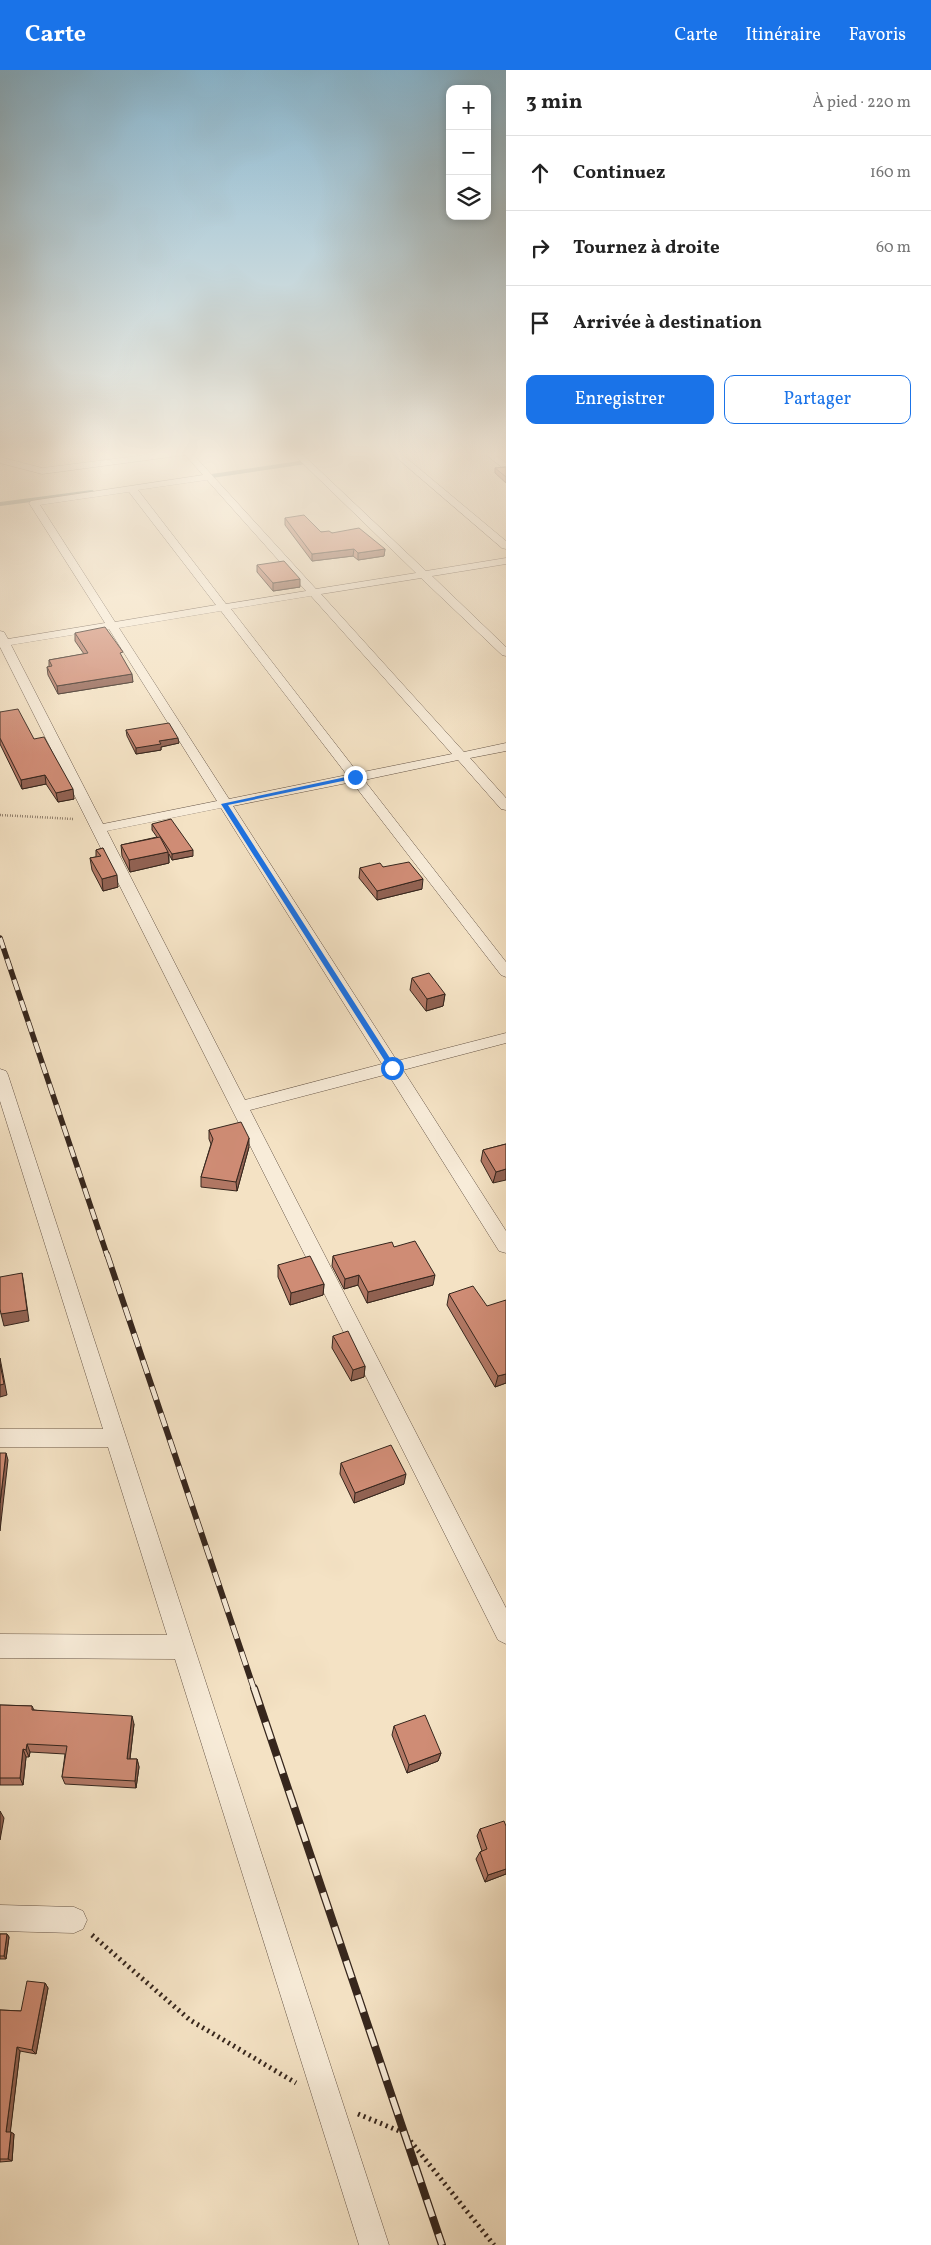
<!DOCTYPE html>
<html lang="fr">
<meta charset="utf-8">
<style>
:root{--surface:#fff;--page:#f2f2f2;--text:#222;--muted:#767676;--line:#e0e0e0;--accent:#1a73e8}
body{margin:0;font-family:Vollkorn,serif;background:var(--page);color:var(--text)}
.controls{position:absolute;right:15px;top:15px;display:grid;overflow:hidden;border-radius:10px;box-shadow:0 2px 8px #0003}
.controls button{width:45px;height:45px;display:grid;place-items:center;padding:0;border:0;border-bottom:1px solid var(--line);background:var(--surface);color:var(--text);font:25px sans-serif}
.stop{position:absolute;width:15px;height:15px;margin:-11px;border:4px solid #1a73e8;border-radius:50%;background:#fff}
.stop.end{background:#1a73e8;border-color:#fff;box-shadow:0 1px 5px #0008}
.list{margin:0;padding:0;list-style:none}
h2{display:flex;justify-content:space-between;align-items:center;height:65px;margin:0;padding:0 20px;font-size:21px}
h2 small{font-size:16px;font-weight:400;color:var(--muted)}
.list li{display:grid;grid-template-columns:32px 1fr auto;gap:15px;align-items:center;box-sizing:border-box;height:75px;padding:0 20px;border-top:1px solid var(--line)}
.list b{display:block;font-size:19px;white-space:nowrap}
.list em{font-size:16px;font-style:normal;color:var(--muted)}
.actions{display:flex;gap:10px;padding:15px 20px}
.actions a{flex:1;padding:11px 0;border:1px solid var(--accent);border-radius:10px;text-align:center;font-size:18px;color:var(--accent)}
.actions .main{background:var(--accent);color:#fff}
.icon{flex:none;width:28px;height:28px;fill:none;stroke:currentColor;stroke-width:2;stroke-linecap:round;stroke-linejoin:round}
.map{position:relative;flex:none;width:506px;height:2175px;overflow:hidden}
header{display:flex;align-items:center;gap:30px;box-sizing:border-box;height:70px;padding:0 25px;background:var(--accent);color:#fff}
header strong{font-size:24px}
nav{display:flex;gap:28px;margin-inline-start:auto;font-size:18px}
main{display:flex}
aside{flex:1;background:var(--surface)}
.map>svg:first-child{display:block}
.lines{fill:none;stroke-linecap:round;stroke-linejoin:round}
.stream{stroke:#738176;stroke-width:4}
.street-casing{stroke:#665547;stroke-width:1}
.path-far1{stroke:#36261d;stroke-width:2.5;stroke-dasharray:0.5 2;stroke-linecap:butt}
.path{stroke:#36261d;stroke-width:5;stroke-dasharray:2 4;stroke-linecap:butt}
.street{fill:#f8ecd9;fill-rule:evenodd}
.rail-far2-casing{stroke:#36261d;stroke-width:5.5}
.rail-far1-casing{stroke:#36261d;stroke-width:6}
.rail-casing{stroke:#36261d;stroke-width:8}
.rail-far2{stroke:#f8ecd9;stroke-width:4;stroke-dasharray:11;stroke-linecap:butt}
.rail-far1{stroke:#f8ecd9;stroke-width:4.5;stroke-dasharray:14;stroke-linecap:butt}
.rail{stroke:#f8ecd9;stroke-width:5.5;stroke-dasharray:18;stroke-linecap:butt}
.wall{fill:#b27865;stroke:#36261d}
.shaded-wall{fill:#916252;stroke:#36261d}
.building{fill:#cf8c75;stroke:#36261d}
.route{fill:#1a73e8}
</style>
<header>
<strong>Carte</strong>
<nav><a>Carte</a><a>Itinéraire</a><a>Favoris</a></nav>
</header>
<main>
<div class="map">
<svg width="506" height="2175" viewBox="0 0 506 2175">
<rect width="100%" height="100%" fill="#f4e2c4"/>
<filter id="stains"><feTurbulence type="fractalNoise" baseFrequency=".004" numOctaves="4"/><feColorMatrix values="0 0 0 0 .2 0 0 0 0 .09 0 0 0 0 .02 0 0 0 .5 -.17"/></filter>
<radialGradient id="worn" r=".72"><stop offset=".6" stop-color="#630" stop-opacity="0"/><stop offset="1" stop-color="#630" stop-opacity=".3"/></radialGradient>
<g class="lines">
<g class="stream">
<path d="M 205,407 L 306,392"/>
<path d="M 0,434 L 92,422"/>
</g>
<defs>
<g id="street">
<path d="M 177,381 L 190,381 L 316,519 L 416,503 L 290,381 L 299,381 L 426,501 L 506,488 L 506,494 L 432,506 L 506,577 L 506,586 L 502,585 L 421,508 L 321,524 L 464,682 L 506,673 L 506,681 L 470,688 L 506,728 L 506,740 L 501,739 L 458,690 L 364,710 L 506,892 L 506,907 L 501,905 L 352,712 L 233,736 L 397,991 L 506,963 L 506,973 L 403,1000 L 506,1161 L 506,1183 L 499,1181 L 388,1004 L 250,1040 L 506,1538 L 506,1574 L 498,1570 L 0,577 L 0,561 L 4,562 L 8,569 L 105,553 L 29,433 L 31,431 L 203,405 L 185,385 L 42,404 L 0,393 L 0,387 L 42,398 ZM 207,410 L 306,521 L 226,534 L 138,420 ZM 129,422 L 216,535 L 115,552 L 40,435 ZM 311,526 L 452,684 L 358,703 L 231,539 ZM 221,541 L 347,705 L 229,729 L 119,558 ZM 109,559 L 217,731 L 103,754 L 11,575 ZM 221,738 L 382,994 L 245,1030 L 107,761 Z"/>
<path d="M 389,381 L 398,381 L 506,471 L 506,479 L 502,478 Z"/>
<path d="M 481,381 L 490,381 L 506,393 L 506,400 Z"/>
<path d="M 0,999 L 6,1001 L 8,1005 L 389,2175 L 359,2175 L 175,1589 L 0,1588 L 0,1564 L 167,1565 L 108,1377 L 0,1377 L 0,1359 L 103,1359 L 0,1031 Z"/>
<path d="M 0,1835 L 74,1837 L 83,1841 L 87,1850 L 83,1859 L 74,1863 L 0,1861 Z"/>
</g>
</defs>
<use href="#street" class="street-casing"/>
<path class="path-far1" d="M 0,745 L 74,749"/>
<g class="path">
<path d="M 92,1865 L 190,1950 L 296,2013"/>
<path d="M 358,2044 L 404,2063 L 494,2175"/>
</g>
<use href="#street" class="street"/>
<defs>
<path id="rail-far2" d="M 0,868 L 107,1185"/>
<path id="rail-far1" d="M 107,1184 L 254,1619"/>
<path id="rail" d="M 254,1618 L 442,2175"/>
</defs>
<use href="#rail-far2" class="rail-far2-casing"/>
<use href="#rail-far1" class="rail-far1-casing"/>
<use href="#rail" class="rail-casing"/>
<use href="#rail-far2" class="rail-far2"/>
<use href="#rail-far1" class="rail-far1"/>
<use href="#rail" class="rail"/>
</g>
<g class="wall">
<path d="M 506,397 L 506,413 L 495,403 L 495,398 Z"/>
<path d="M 285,448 L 321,462 L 332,463 L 385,479 L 384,486 L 358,490 L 353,486 L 312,491 L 285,455 Z"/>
<path d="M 257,495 L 300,517 L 273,521 L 257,502 Z"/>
<path d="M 75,563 L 123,589 L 133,612 L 58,624 L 48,605 L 47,597 L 49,597 L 49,590 L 84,584 L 75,571 Z"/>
<path d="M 0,642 L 34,669 L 74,729 L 58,732 L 46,714 L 22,719 L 0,674 Z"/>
<path d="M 126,660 L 179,673 L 161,677 L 161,680 L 136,684 L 127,666 Z"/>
<path d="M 152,754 L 193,786 L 172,790 L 169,784 L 169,793 L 130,802 L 122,786 L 121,775 L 157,767 L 152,760 Z"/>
<path d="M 103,778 L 118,817 L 103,821 L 92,800 L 90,788 L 96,787 L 96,780 Z"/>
<path d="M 383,797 L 422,819 L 377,830 L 359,808 L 360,798 Z"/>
<path d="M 412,908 L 445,924 L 443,936 L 426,941 L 410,920 Z"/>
<path d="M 209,1060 L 249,1077 L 237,1121 L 201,1117 L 201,1107 L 211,1074 L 209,1069 Z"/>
<path d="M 506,1074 L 493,1113 L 481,1091 L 483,1080 Z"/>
<path d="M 394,1177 L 433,1215 L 367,1233 L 358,1215 L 344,1219 L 332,1196 L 333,1186 Z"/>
<path d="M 278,1195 L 324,1214 L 323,1225 L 290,1235 L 278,1207 Z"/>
<path d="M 449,1224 L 487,1236 L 506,1313 L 495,1317 L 447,1235 Z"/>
<path d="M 333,1266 L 365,1296 L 364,1307 L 351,1311 L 332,1278 Z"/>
<path d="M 341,1393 L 404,1414 L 354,1433 L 340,1404 Z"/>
<path d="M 0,1635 L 32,1636 L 34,1640 L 134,1654 L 130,1689 L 137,1689 L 139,1697 L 136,1718 L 65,1714 L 62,1707 L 65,1684 L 30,1682 L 29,1687 L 26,1687 L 23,1715 L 0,1715 Z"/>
<path d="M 394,1656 L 441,1683 L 438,1691 L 407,1703 L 392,1665 Z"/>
<path d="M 506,1756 L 506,1804 L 485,1812 L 476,1789 L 480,1782 L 482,1781 L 477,1766 L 480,1759 Z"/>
<path d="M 0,1864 L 7,1864 L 9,1867 L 6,1889 L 0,1889 Z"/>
<path d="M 45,1913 L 48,1918 L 36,1984 L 20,1981 L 10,2062 L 14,2064 L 12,2091 L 0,2092 L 0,1940 L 21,1941 Z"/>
</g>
<g class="shaded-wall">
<path d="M 354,479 L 353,486 L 312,491 L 312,484 Z"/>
<path d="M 385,479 L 384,486 L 358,490 L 358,483 Z"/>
<path d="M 300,509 L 300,517 L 273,521 L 273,513 Z"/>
<path d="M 132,604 L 133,612 L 58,624 L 57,616 Z"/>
<path d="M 178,668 L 179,673 L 161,677 L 161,680 L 136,684 L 136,678 L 159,671 Z"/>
<path d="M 45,705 L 46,714 L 22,719 L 21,710 Z"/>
<path d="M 73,719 L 74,729 L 58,732 L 56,723 Z"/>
<path d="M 193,780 L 193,786 L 172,790 L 172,784 Z"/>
<path d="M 168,782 L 169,793 L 130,802 L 129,790 Z"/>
<path d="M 117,805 L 118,817 L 103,821 L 102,809 Z"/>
<path d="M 423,809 L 422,819 L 377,830 L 377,821 Z"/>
<path d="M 445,924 L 443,936 L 426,941 L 427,929 Z"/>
<path d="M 249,1068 L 249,1077 L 237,1121 L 236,1112 Z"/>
<path d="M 506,1099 L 506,1110 L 493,1113 L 496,1102 Z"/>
<path d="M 22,1203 L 24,1215 L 29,1251 L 4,1256 L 1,1244 Z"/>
<path d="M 359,1205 L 358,1215 L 344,1219 L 345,1209 Z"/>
<path d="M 435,1205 L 433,1215 L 367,1233 L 368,1222 Z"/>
<path d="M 324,1214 L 323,1225 L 290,1235 L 291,1223 Z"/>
<path d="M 0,1288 L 7,1325 L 0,1327 Z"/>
<path d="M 365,1296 L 364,1307 L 351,1311 L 353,1300 Z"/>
<path d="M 506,1304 L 506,1313 L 495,1317 L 498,1306 Z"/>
<path d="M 6,1383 L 8,1390 L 0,1461 L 0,1433 Z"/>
<path d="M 406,1404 L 404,1414 L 354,1433 L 355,1423 Z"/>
<path d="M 132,1646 L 134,1654 L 129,1696 L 127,1689 Z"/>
<path d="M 27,1674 L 30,1682 L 29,1687 L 26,1680 Z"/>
<path d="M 23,1679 L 26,1687 L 23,1715 L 20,1708 Z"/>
<path d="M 441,1683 L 438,1691 L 407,1703 L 409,1695 Z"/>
<path d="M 137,1689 L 139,1697 L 136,1718 L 135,1711 Z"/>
<path d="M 0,1741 L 4,1748 L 0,1770 Z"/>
<path d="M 506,1799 L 506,1804 L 485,1812 L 488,1805 Z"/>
<path d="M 7,1864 L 9,1867 L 6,1889 L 4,1886 Z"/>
<path d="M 45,1913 L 48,1918 L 36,1984 L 32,1980 Z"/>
<path d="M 17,1977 L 20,1981 L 10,2065 L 6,2062 Z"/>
<path d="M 11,2062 L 14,2064 L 12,2091 L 8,2089 Z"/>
</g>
<g class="building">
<path d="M 506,397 L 506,407 L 495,398 Z"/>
<path d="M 304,445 L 321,462 L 329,461 L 332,463 L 359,458 L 385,479 L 358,483 L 354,479 L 312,484 L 285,448 Z"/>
<path d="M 284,491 L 300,509 L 273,513 L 257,495 Z"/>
<path d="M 105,557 L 123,582 L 120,583 L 132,604 L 57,616 L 47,597 L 52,596 L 49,590 L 88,583 L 75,563 Z"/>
<path d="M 18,639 L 34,669 L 44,667 L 73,719 L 56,723 L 45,705 L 21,710 L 0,668 L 0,642 Z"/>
<path d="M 169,653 L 178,668 L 159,671 L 161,674 L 136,678 L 126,660 Z"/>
<path d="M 171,749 L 193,780 L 172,784 L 152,754 Z"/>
<path d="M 160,767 L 168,782 L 129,790 L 121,775 Z"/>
<path d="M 103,778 L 117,805 L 102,809 L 90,788 L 101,786 L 96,780 Z"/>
<path d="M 409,792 L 423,809 L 377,821 L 360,798 L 380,793 L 383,797 Z"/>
<path d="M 429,903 L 445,924 L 427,929 L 412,908 Z"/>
<path d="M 241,1052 L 249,1068 L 236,1112 L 201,1107 L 213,1069 L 209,1060 Z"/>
<path d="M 506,1074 L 506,1099 L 496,1102 L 483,1080 Z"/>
<path d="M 415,1171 L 435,1205 L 368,1222 L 359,1205 L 345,1209 L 333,1186 L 392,1172 L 394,1177 Z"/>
<path d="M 310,1186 L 324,1214 L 291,1223 L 278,1195 Z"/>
<path d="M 22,1203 L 27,1240 L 1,1244 L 0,1239 L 0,1207 Z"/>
<path d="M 473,1216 L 487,1236 L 506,1230 L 506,1304 L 498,1306 L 449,1224 Z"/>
<path d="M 348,1261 L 365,1296 L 353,1300 L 333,1266 Z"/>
<path d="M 0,1294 L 4,1314 L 0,1315 Z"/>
<path d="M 391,1375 L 406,1404 L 355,1423 L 341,1393 Z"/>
<path d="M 0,1383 L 6,1383 L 0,1433 Z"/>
<path d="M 0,1635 L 32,1636 L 32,1640 L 132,1646 L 127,1689 L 137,1689 L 135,1711 L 62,1707 L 67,1676 L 27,1674 L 26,1680 L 23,1679 L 20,1708 L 0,1708 Z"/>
<path d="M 425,1645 L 441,1683 L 409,1695 L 394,1656 Z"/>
<path d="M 504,1751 L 506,1756 L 506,1799 L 488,1805 L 480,1782 L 487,1779 L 480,1759 Z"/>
<path d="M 0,1864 L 7,1864 L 4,1886 L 0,1886 Z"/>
<path d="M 27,1911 L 45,1913 L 32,1980 L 17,1977 L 6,2062 L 11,2062 L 8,2089 L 0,2089 L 0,1940 L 21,1941 Z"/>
</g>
<linearGradient id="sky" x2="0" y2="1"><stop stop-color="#89b8d2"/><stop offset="0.56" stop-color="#faf2e4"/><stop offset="1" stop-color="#faf2e4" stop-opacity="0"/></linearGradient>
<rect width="506" height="685" fill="url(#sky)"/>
<path class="route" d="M 355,705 L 357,708 L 228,735 L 395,996 L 395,999 L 390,999 L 221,734 Z"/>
<rect width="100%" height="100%" filter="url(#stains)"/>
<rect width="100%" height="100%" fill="url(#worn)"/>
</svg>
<div class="controls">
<button>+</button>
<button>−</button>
<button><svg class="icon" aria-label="layers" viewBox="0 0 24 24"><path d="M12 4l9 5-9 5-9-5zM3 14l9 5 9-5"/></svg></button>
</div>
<div class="stop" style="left:392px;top:998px"></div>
<div class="stop end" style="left:355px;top:707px"></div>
</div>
<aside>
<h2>3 min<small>À pied · 220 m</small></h2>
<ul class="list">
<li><svg class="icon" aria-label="ahead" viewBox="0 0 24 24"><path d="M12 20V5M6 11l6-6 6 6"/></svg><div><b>Continuez</b></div><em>160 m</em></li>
<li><svg class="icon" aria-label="right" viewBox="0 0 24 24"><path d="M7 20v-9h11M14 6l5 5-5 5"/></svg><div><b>Tournez à droite</b></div><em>60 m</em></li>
<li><svg class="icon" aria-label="arrive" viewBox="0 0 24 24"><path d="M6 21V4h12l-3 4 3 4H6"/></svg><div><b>Arrivée à destination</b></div></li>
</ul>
<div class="actions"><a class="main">Enregistrer</a><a>Partager</a></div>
</aside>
</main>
